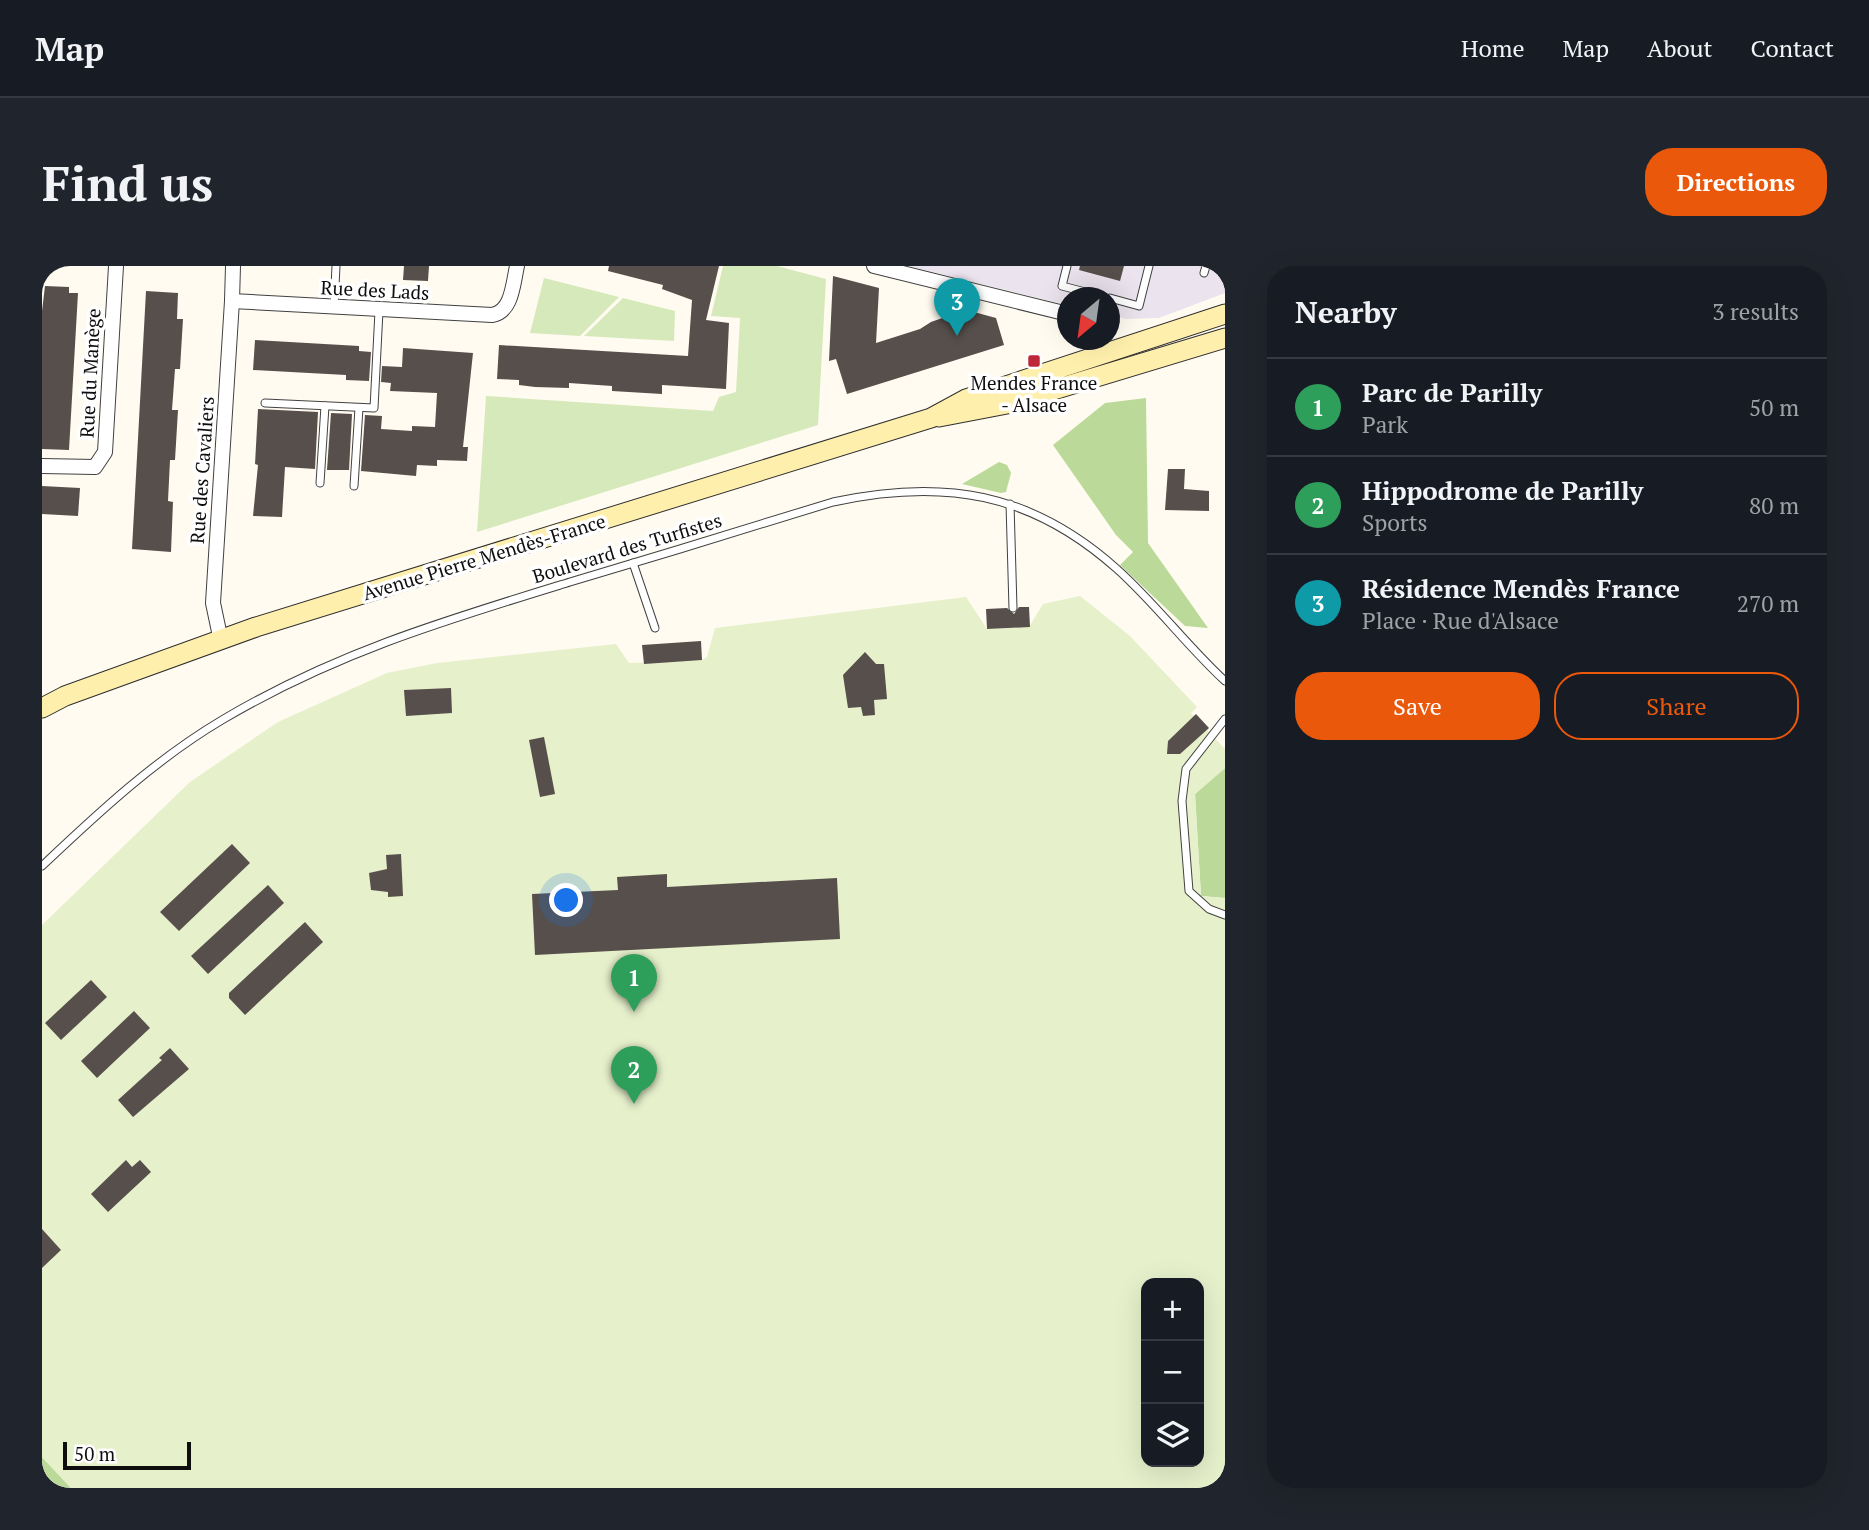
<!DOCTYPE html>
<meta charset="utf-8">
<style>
:root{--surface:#171b24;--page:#20242c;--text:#f1f3f6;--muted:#9ea1a6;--line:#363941;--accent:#ea580c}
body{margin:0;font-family:"PT Serif",serif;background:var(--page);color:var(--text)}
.controls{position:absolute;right:21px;bottom:21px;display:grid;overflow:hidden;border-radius:14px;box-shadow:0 7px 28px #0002}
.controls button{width:63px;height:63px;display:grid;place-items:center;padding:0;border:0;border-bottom:2px solid var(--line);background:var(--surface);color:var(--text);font:35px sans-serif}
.compass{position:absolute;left:1015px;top:21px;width:63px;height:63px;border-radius:50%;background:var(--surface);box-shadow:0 7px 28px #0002;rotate:209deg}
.scale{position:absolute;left:21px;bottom:18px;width:128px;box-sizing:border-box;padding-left:7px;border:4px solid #0e0e0e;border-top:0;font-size:19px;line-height:24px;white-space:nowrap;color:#0e0e0e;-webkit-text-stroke:5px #fff;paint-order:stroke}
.you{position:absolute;left:525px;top:635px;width:24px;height:24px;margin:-18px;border:5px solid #fff;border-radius:50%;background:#1a73e8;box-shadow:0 0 0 10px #1a73e833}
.badge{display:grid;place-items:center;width:46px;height:46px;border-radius:50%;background:var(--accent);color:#fff;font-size:23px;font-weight:700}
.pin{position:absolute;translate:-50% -58px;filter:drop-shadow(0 2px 4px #0008)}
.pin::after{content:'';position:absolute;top:37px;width:24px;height:21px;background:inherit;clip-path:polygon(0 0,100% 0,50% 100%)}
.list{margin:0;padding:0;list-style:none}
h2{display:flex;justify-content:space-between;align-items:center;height:91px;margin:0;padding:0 28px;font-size:30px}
h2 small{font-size:23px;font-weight:400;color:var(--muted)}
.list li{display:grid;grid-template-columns:46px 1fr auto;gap:21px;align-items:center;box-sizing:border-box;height:98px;padding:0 28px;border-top:2px solid var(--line)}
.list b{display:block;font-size:26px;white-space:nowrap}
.list p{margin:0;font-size:23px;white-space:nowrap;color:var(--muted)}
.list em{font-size:23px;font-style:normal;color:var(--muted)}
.actions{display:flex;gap:14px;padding:21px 28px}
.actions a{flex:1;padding:16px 0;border:2px solid var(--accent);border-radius:28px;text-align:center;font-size:24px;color:var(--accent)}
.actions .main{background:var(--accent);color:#fff}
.icon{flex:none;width:38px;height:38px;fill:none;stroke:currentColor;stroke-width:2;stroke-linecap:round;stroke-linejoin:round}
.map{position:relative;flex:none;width:1183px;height:1222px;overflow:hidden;border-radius:28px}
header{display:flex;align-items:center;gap:42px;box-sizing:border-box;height:98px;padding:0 35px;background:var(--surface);border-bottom:2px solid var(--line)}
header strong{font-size:33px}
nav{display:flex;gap:38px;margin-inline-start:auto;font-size:24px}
.intro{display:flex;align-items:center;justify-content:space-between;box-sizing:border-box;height:168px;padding:0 42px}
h1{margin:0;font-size:49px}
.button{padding:18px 32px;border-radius:28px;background:var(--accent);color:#fff;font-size:24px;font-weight:700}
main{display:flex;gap:42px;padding:0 42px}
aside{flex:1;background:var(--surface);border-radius:28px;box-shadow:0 7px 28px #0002}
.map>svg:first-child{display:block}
.industrial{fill:#ebe3ed}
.green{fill:#d6e9ba}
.forest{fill:#bbda99}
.pitch{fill:#e6f0cb;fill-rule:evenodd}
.building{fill:#574f4b}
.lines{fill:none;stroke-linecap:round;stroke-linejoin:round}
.lane-casing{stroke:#414141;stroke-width:9}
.street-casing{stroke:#414141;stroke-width:16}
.secondary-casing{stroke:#303030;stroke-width:21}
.lane{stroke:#fff;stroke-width:7}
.street{stroke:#fff;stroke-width:14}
.secondary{stroke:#feefac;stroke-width:19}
.poi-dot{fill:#be273a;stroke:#fff;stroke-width:2.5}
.labels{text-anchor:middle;stroke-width:7;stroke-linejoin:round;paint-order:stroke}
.street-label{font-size:19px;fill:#0e0e0e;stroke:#fff}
.poi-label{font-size:19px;fill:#0e0e0e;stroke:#fff}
</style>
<header>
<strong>Map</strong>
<nav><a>Home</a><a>Map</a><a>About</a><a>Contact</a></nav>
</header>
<div class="intro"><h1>Find us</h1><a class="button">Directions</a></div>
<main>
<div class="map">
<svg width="1183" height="1222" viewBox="0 0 1183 1222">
<rect width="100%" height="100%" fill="#fffbf0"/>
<path class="industrial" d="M 866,0 L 1183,0 L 1183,27 L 1117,52 L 1084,53 L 1068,49 L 1068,32 L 1026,32 L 1025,39 Z"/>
<g class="green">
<path d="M 681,0 L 735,0 L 784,13 L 776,159 L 435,266 L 444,130 L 671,145 L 677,131 L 694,126 L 698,52 L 669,50 Z"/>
<path d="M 502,12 L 577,31 L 538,70 L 488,67 Z"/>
<path d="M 581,32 L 633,45 L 632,75 L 542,70 Z"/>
</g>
<g class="forest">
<path d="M 1104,132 L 1106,277 L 1166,362 L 1143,360 L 1078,299 L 1091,286 L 1074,269 L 1011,179 L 1063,137 Z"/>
<path d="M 957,196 L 965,199 L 969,207 L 964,226 L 959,227 L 920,218 Z"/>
<path d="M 1183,502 L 1183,632 L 1159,630 L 1153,528 Z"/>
<path d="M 0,1191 L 29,1222 L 0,1222 Z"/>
</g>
<path class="pitch" d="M 1038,330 L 1088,370 L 1155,441 L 1149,447 L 1183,483 L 1183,502 L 1153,528 L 1159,630 L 1183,632 L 1183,1222 L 29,1222 L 0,1191 L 0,659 L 148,516 L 236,456 L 345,407 L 395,397 L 574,378 L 587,397 L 660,394 L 665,391 L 673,362 L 924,331 L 945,363 L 987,361 L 1001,338 ZM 1104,1017 L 1157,1017 L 1157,1196 L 1104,1196 Z"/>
<g class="building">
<path d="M 362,0 L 387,0 L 386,15 L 361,14 Z"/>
<path d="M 567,0 L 677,0 L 664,54 L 687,57 L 684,123 L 620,119 L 620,128 L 570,125 L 570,120 L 527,117 L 527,122 L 493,121 L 477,119 L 477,114 L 455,113 L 457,79 L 646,90 L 650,34 L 620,23 L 621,19 L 566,5 Z"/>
<path d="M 1038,0 L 1082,0 L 1078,15 L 1037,4 Z"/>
<path d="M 791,10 L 837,22 L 834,77 L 878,63 L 889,56 L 906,50 L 908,54 L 932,46 L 954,52 L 962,79 L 805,128 L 794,93 L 787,95 Z"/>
<path d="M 3,20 L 27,21 L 27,27 L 36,27 L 27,184 L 0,183 L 0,45 Z"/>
<path d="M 104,25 L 136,27 L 135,53 L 141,53 L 138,103 L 133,103 L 130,144 L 136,144 L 133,194 L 128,194 L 126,235 L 131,236 L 129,286 L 90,283 Z"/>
<path d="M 213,74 L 317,80 L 317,85 L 329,86 L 327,115 L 304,114 L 304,109 L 211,104 Z"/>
<path d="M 361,82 L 431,87 L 421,181 L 426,181 L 425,195 L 395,194 L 395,200 L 375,199 L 374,210 L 319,205 L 323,149 L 340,150 L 339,163 L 370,165 L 370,160 L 393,161 L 395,127 L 348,125 L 349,117 L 339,116 L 340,100 L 360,101 Z"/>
<path d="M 216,143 L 276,146 L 273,203 L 243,201 L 240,251 L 211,250 L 216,199 L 213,198 Z"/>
<path d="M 289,147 L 310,148 L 307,204 L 285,204 Z"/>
<path d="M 1126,203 L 1143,203 L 1142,223 L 1167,225 L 1167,245 L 1123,244 Z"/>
<path d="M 0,220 L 38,222 L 36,250 L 0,248 Z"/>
<path d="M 977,341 L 987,341 L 988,361 L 945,363 L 944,343 L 965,342 L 972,348 Z"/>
<path d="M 659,375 L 660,394 L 602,398 L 600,379 Z"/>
<path d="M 823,386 L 834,398 L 842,398 L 845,433 L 832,434 L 833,449 L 821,450 L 819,441 L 806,442 L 801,409 Z"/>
<path d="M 409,422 L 410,447 L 364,450 L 362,424 Z"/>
<path d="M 1154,448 L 1167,462 L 1138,488 L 1125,488 L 1126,475 Z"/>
<path d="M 502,471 L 513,528 L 498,531 L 487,474 Z"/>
<path d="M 190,578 L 208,597 L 137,665 L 118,646 Z"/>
<path d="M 359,588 L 361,630 L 346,631 L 346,626 L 329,624 L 327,607 L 345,603 L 344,589 Z"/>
<path d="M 625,608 L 625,621 L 795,612 L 798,673 L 493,689 L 490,628 L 576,624 L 575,611 Z"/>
<path d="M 226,619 L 242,637 L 166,708 L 149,690 Z"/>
<path d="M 263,656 L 281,676 L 203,749 L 187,732 L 187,727 Z"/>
<path d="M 49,714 L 65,731 L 19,774 L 3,757 Z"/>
<path d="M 92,745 L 108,762 L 55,812 L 39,795 Z"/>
<path d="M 128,782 L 147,803 L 91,851 L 76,834 L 120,794 L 117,792 Z"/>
<path d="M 84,894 L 90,901 L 98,894 L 109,906 L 66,946 L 49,928 Z"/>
<path d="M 0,963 L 19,984 L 0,1002 Z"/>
</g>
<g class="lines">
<defs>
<g id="lane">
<path d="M 1025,0 L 1020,20 L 1051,28 L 1050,32"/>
<path d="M 1162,7 L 1164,0"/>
<path d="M 1068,32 L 1097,40 L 1107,0"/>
<path d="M 292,41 L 294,0"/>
<path d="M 223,137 L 332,142 L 337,45"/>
<path d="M 278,217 L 283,140"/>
<path d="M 312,220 L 317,142"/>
<path d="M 968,238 L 971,342"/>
<path d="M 591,297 L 613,362"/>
<path d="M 1183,453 L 1144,503 L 1140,535 L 1147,625 L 1167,643 L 1183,649"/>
<path d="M 0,600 C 56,547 114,493 180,454 C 293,387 404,354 528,316 C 616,290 703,263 791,236 C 901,212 989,226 1075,303 C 1114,338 1145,380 1183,415"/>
</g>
<g id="street">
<path d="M 191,0 L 190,35 L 450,49 C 470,46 471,18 475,0"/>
<path d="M 832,0 L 1026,48"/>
<path d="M 0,200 L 53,201 L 63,186 L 74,0"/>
<path d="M 179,375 L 171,337 L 190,35"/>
</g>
<g id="secondary">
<path d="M 897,151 L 965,138 L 1183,72"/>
<path d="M 0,442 L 23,430 L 214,361 L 889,152 L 924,133 L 1183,48"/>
</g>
</defs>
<use href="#lane" class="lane-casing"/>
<use href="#street" class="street-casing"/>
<use href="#secondary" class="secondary-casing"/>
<use href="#lane" class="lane"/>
<use href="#street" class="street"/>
<use href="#secondary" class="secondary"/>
</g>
<rect class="poi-dot" x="985" y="88" width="14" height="14" rx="3.5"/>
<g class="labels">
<g class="street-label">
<text transform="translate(333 24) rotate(3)" y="7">Rue des Lads</text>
<text transform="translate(48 107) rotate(-87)" y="7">Rue du Manège</text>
<text transform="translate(160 204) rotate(-86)" y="7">Rue des Cavaliers</text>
<text transform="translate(585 282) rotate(-17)" y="7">Boulevard des Turfistes</text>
<text transform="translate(442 291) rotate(-17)" y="7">Avenue Pierre Mendès-France</text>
</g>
<g class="poi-label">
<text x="992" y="124">Mendes France<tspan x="992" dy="22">- Alsace</tspan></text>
</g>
</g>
</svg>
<div class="controls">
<button>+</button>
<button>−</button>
<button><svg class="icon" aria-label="layers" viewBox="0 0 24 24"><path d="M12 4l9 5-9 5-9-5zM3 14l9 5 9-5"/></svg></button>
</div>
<svg class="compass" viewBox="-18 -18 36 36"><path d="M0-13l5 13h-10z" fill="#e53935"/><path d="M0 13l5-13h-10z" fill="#9ea1a6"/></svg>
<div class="scale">50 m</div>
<div class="you"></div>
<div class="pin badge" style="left:592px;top:746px;background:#2e9e5b">1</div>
<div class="pin badge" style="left:592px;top:838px;background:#2e9e5b">2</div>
<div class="pin badge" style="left:915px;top:70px;background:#0f9aa8">3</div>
</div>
<aside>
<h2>Nearby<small>3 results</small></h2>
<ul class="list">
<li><span class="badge" style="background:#2e9e5b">1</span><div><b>Parc de Parilly</b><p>Park</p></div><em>50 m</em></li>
<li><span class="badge" style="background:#2e9e5b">2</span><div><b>Hippodrome de Parilly</b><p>Sports</p></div><em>80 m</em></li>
<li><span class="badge" style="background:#0f9aa8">3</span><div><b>Résidence Mendès France</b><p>Place · Rue d'Alsace</p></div><em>270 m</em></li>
</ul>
<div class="actions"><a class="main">Save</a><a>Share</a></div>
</aside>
</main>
